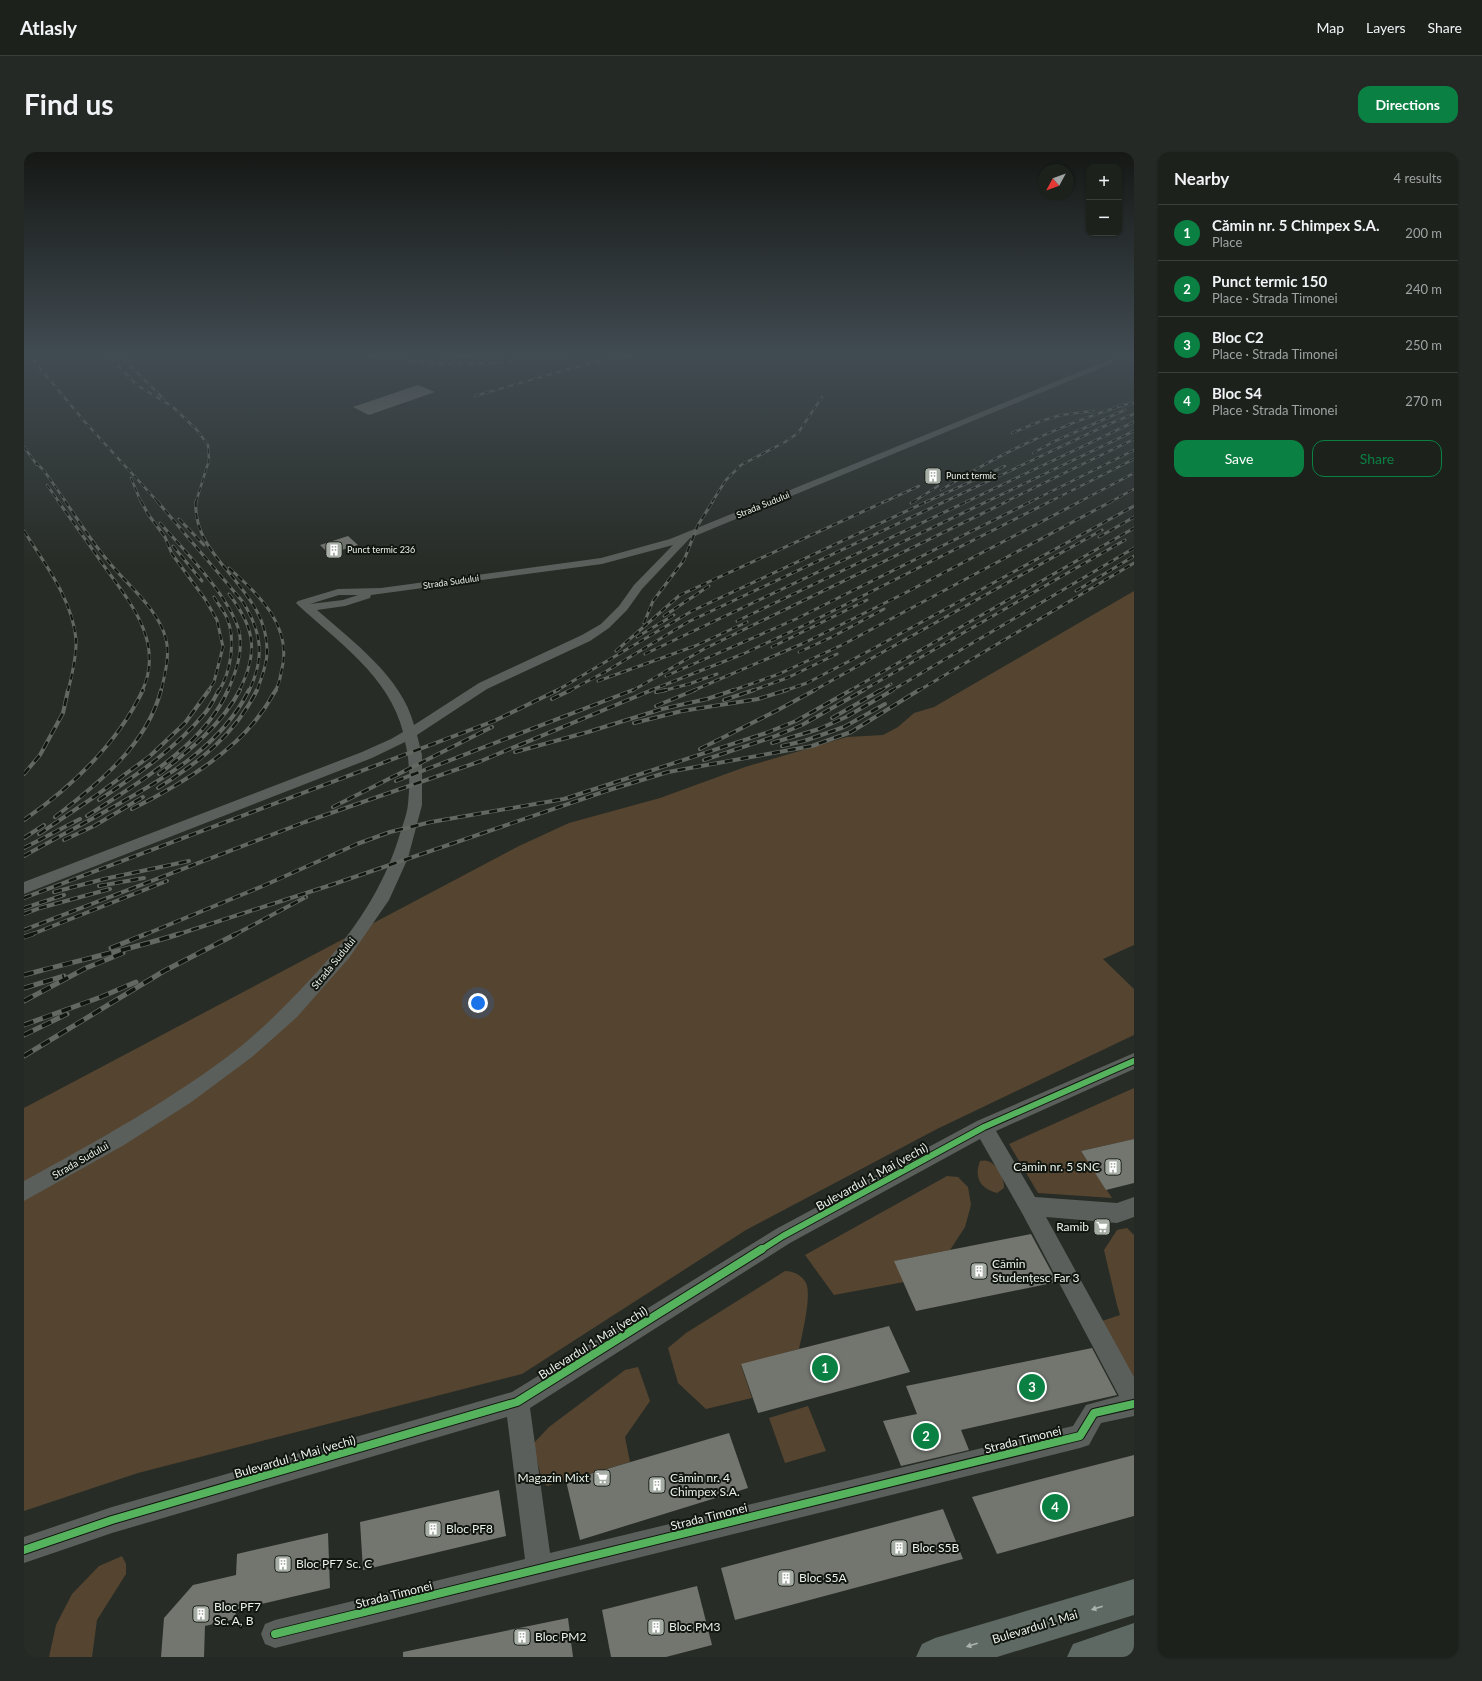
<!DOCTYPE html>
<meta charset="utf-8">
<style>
:root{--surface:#1d211c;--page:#252925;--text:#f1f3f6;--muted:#a0a3a3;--line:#3b3e3b;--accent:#0b8043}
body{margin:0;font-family:Lato,sans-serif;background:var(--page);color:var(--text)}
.controls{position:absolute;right:12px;top:12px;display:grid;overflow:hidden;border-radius:8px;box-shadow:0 1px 3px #0004}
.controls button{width:36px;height:36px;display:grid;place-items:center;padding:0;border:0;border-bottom:1px solid var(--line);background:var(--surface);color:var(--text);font:20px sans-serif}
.compass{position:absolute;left:1014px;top:12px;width:36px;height:36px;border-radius:50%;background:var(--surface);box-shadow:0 1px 3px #0004;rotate:229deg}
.you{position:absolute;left:454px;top:851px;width:14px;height:14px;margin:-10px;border:3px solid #fff;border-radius:50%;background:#1a73e8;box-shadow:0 0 0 6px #1a73e833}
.badge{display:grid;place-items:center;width:26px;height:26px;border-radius:50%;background:var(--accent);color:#fff;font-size:13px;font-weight:700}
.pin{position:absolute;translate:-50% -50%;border:2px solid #fff;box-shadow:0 1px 4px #0006}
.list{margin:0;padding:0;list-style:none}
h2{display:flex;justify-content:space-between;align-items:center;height:52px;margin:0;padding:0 16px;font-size:17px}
h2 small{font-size:13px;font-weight:400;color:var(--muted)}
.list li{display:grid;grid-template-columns:26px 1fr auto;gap:12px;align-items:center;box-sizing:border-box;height:56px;padding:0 16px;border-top:1px solid var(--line)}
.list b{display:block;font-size:15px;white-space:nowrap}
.list p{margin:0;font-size:13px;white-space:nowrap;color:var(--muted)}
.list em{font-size:13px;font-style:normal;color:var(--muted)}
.actions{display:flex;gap:8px;padding:12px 16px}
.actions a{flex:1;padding:9px 0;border:1px solid var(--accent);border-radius:12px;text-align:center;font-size:14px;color:var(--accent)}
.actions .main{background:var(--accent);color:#fff}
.map{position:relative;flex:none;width:1110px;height:1505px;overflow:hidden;border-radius:12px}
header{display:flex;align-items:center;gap:24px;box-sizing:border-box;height:56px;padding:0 20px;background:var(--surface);border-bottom:1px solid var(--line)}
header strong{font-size:19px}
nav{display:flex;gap:22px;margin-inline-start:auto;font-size:14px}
.intro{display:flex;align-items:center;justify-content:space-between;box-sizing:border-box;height:96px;padding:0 24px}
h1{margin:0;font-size:28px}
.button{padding:10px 18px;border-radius:12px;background:var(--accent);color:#fff;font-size:14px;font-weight:700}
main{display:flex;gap:24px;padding:0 24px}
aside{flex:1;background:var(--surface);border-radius:12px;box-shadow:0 1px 3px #0004}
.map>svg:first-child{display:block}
.green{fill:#55442f}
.building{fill:#73756f}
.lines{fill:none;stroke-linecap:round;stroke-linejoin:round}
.minor{fill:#5b5f5b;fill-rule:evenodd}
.primary{fill:#5e6963;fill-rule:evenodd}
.rail-far3-casing{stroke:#636862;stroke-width:2.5}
.rail-far2-casing{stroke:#636862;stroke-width:3}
.rail-far1-casing{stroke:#636862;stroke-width:4}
.rail-casing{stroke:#636862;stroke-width:5}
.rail-far3{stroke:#111610;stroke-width:1.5;stroke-dasharray:5;stroke-linecap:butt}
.rail-far2{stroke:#111610;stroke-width:2;stroke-dasharray:6;stroke-linecap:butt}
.rail-far1{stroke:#111610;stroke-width:2.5;stroke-dasharray:8;stroke-linecap:butt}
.rail{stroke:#111610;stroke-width:3.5;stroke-dasharray:10;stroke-linecap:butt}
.cycleway-far1-casing{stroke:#111610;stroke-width:8}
.cycleway-casing{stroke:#111610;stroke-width:10}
.cycleway-far1{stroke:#56b35d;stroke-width:6}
.cycleway{stroke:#56b35d;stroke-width:8}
.oneway{fill:#abb4ad}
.labels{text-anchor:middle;stroke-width:4;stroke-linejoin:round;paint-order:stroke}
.far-poi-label{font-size:9px;fill:#eaf2e9;stroke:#111610;text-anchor:start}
.far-street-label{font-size:9px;fill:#eaf2e9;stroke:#111610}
.street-label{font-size:10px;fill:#eaf2e9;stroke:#111610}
.near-poi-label{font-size:12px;fill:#eaf2e9;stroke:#111610;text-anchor:start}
.near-street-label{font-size:12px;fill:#eaf2e9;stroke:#111610}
</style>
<header>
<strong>Atlasly</strong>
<nav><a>Map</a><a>Layers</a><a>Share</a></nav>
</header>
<div class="intro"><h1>Find us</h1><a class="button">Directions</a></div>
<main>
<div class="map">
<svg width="1110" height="1505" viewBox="0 0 1110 1505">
<rect width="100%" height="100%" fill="#272c26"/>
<g class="green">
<path d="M 1110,439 L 1110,793 L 1079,807 L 1110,837 L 1110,883 L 913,977 L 722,1078 L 498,1222 L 114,1321 L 0,1359 L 0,956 L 495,694 L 545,671 L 636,646 L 721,615 L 823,585 L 859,583 L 874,575 L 890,561 L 910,555 Z"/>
<path d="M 1110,936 L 1110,987 L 1057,999 L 1088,1046 L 1014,1041 L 985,992 Z"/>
<path d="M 956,1009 C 958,1009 961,1008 963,1009 C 973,1011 981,1027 980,1036 L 973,1041 C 956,1036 950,1026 956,1009 Z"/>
<path d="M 923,1024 L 934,1025 L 944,1035 L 947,1053 L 941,1075 L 926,1098 L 871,1109 L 880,1130 L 810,1143 L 781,1103 Z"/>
<path d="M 1103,1076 L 1110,1083 L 1110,1226 L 1078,1169 L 1096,1163 L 1093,1153 L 1080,1098 L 1093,1078 Z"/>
<path d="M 761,1119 C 769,1119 778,1123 782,1131 C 788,1143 778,1183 775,1197 L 717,1213 L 728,1246 L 682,1257 L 654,1231 L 644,1196 L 662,1181 Z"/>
<path d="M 614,1215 L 626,1249 L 601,1285 L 606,1310 L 523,1334 L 518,1329 L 509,1292 L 525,1275 L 601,1218 Z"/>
<path d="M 784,1254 L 802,1299 L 761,1311 L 745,1266 Z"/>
<path d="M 98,1404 L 102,1412 L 102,1422 L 73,1468 L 68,1505 L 25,1505 L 32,1473 L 48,1442 L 75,1414 Z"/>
</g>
<g class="building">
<path d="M 394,233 L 411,240 L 345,263 L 329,255 Z"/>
<path d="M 324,384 L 334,393 L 305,402 L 296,393 Z"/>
<path d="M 1110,987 L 1110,1031 L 1082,1038 L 1057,999 Z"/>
<path d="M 1007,1082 L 1033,1130 L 892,1159 L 870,1109 Z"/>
<path d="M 865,1174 L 886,1220 L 734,1261 L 717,1212 Z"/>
<path d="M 1068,1196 L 1093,1243 L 937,1278 L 945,1298 L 877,1314 L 859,1269 L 893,1262 L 882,1234 Z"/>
<path d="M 705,1281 L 724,1336 L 556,1388 L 542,1329 Z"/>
<path d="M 1110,1303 L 1110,1364 L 973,1402 L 948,1345 Z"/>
<path d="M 475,1338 L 482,1384 L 339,1418 L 336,1370 Z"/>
<path d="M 919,1357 L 939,1407 L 711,1468 L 697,1416 Z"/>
<path d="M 304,1381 L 306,1436 L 212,1458 L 211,1467 L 181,1474 L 180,1505 L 137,1505 L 140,1466 L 169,1433 L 212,1423 L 213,1402 Z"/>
<path d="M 673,1434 L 688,1493 L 642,1505 L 587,1505 L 578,1458 Z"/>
<path d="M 544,1466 L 549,1505 L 379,1505 L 379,1500 Z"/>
</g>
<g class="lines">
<g class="minor">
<path d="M 1097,203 L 1108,203 L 666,386 L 618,437 L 603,458 L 585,476 L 566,489 L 463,537 L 393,583 L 398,603 L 398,653 L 384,706 L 365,748 L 325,806 L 273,865 L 228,905 L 166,951 L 100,993 L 0,1049 L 0,1029 C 73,989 151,946 216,895 C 244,872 269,846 294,819 C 330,779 359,737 375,685 C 378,674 383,663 384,652 C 386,632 386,609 381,590 L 348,606 L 0,742 L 0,730 L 338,600 L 367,587 L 379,580 C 365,524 314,490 274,453 L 272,451 L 274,449 L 314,437 L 357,436 L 577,406 L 646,387 ZM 649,393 L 610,433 L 595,454 L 577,472 L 558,483 L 455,531 L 390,573 C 378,525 328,489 293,458 L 321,454 L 346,446 L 347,443 L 578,412 ZM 315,443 L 334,443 L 319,448 L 286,452 Z"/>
<path d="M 1110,901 L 1110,917 L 972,979 L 1011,1045 L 1093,1051 L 1110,1045 L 1110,1065 L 1093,1071 L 1022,1065 L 1110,1225 L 1110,1264 L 1077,1271 L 1065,1293 L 1056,1296 L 251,1496 L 241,1492 L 237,1482 L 241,1472 L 251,1468 L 501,1407 L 483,1265 L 88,1381 L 0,1411 L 0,1385 L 88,1355 L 488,1240 L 752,1077 L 953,969 ZM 956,987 L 998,1061 L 1095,1244 L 1062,1253 L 1049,1274 L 526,1401 L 506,1256 L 766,1091 Z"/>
</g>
<g class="primary">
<path d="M 1110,1427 L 1110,1463 L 973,1505 L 892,1505 L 898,1492 L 911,1486 Z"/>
<path d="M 1110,1471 L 1110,1505 L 1043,1505 L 1049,1492 Z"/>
</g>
<defs>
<g id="rail-far3">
<path d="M 5,203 L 61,270 L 134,350"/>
<path d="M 83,203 L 113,233 L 149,255 L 172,277 L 184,293 L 185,308 L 172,350"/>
<path d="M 95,203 L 140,247"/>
<path d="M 340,203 C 411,216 471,213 542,203"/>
<path d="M 408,203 L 450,205 L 482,203"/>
<path d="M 451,244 L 563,212 L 616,203"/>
<path d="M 1094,254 L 1110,251"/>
<path d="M 988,281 L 1017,269 L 1037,263 L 1069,259"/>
<path d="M 0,295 L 13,313"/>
<path d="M 1009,301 L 1029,290 L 1101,258"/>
<path d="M 12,310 L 21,320 L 42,350"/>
<path d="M 107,326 L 117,350"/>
<path d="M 23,333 L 35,350"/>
<path d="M 917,338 C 975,302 1035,273 1100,253"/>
<path d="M 688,350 L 702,328 L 717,313 L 761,290 L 774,281 L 798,245"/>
<path d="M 860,350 L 895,334"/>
<path d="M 889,350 L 914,334"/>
<path d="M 902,350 L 981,314"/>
<path d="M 920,350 L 1085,272 L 1110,262"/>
<path d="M 942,350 L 1110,270"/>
<path d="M 962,350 L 1110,279"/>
<path d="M 981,350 L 1110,287"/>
<path d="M 1006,350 L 1110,298"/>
<path d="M 1025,350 L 1110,307"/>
<path d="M 1055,350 L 1110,321"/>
<path d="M 1086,350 L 1110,337"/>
</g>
<g id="rail-far2">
<path d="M 34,349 C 49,370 65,392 80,414 C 106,450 141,491 118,539"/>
<path d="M 41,349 C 55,369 68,390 84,409 C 103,433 134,456 142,487 C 146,504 141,522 137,539"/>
<path d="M 117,349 L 124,362 L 141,385 L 148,402 L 181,447 L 193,468 L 199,495 L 190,530 L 184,539"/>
<path d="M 133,349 L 219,450 C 238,481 241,505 225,539"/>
<path d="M 172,349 C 167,408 245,436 243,500 C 243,514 237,526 233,539"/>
<path d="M 887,351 L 891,349"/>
<path d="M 155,367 L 180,393"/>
<path d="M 136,371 C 159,397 213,452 216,485 C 218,505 211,521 204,539"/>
<path d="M 0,379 C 21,412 48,447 52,487 C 53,503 48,523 44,539"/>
<path d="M 1075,385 L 1110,365"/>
<path d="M 149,394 L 178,429"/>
<path d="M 205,416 C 236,444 270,475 257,521 C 256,527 255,533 251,539"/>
<path d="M 1052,439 L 1110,404"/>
<path d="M 205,442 C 231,476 235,500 215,539"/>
<path d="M 190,445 C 194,452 200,459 203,466 C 212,488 207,519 195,539"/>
<path d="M 640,464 L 685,434"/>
<path d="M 713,469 L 964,349"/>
<path d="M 620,471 L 629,449 L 660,408 L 674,373 L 689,349"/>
<path d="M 613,485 L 650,463"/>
<path d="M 748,495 L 843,448"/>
<path d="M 592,499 L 656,443 L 862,349"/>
<path d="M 775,500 L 808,485 L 860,457"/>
<path d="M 621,502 L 944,349"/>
<path d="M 642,524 L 772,467 L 1008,349"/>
<path d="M 574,529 L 671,494 L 723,470"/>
<path d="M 532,539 L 668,459 L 904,349"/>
<path d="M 545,539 L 581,520 L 664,470 L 922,349"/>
<path d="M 608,539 L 680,497 L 984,349"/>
<path d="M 625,539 L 719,502 L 783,472 L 1027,349"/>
<path d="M 638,539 L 665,532 L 693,522"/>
<path d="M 668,539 L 780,491 L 879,442 L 1057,349"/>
<path d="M 707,539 L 755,522 L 820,492 L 1088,349"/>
<path d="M 727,539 L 763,526 L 813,502"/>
<path d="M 760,539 L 783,531 L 841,501 L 1110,354"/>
<path d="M 789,539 L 1078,378"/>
<path d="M 825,539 L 1110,376"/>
<path d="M 838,539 L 1101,388"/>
<path d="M 856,539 L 867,532"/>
<path d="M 867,539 L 1110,396"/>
<path d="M 894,539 L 1110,411"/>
</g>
<g id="rail-far1">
<path d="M 632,540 L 642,538"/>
<path d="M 528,547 L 547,538"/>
<path d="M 700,548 L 730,538"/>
<path d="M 632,554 L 671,538"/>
<path d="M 808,566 L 857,538"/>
<path d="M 610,571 L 658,559 L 734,547 L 763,538"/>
<path d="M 748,591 L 795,577 L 822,565 L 869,538"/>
<path d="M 758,594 L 780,589 L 820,575 L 861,552"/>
<path d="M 676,597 L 752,559 L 791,538"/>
<path d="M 491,600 L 564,580 L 638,557 L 683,547 L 710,538"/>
<path d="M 680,608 L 749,585 L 778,573 L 840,538"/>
<path d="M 0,622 L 16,603 L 39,561 L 44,538"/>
<path d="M 135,622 C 165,599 198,572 216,538"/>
<path d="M 372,629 L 609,538"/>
<path d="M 134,636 C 175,610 211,583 233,538"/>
<path d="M 75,648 C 114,622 151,597 181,561 C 187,554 191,545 195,538"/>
<path d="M 309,655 L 468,575"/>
<path d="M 108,657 C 152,635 209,602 237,561 C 243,554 247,545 252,538"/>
<path d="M 63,664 C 112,632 180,594 204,538"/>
<path d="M 31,665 C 74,632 123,593 137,538"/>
<path d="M 0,668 C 49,634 93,592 119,538"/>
<path d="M 15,682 L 70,645 L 126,604 L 161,571 L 185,538"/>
<path d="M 0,686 L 20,673"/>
<path d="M 40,688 L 70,674 L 119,645"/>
<path d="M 0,696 L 56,667"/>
<path d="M 0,704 C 30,687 61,671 91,654 C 143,625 198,593 225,538"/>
<path d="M 75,734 L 120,726"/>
<path d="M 30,740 L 80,727 L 165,709"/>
<path d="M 0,746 L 470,569 L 534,538"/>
<path d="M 0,756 L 40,743"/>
<path d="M 0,762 L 16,756 L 86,737"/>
<path d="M 0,778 L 281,670 L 457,609 L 628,538"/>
<path d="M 6,783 L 143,729"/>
<path d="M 120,783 L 239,734 L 333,692 L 366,680 L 407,670 L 540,647 L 742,581 L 772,569 L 827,538"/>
<path d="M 152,783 L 307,733 L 582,639 L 644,620 L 788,594 L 827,580 L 895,538"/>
<path d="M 210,783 L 282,745"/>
</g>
<g id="rail">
<path d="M 0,785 L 9,782"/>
<path d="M 87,796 L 122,782"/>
<path d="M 0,823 C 51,809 104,798 155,782"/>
<path d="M 0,836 L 40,824"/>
<path d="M 0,849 L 62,816 L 99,801"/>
<path d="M 0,873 L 77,845 L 112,830"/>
<path d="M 0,883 L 43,862"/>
<path d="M 0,904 L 140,819 L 212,782"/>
</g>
</defs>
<use href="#rail-far3" class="rail-far3-casing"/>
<use href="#rail-far2" class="rail-far2-casing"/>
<use href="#rail-far1" class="rail-far1-casing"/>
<use href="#rail" class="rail-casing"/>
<use href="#rail-far3" class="rail-far3"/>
<use href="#rail-far2" class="rail-far2"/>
<use href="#rail-far1" class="rail-far1"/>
<use href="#rail" class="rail"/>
<defs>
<path id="cycleway-far1" d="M 737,1098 L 759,1084 L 960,975 L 1110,909"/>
<g id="cycleway">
<path d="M 0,1398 L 88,1368 L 493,1250 L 738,1097"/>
<path d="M 251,1482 L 1056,1284 L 1070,1261 L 1110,1252"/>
</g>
</defs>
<use href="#cycleway-far1" class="cycleway-far1-casing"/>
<use href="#cycleway" class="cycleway-casing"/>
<use href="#cycleway-far1" class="cycleway-far1"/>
<use href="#cycleway" class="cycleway"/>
</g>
<defs><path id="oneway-solid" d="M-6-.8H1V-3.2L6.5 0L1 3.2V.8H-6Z"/></defs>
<g class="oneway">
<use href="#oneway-solid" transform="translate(1073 1456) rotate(163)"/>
<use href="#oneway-solid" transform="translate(948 1493) rotate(163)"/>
</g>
<linearGradient id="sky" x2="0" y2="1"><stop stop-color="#151815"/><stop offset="0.49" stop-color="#414b52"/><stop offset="1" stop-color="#414b52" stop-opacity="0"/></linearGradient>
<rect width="1110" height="414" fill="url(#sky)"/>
<defs>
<symbol id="building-square" viewBox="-11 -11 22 22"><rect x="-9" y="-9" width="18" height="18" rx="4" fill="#a6ada5" stroke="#111610"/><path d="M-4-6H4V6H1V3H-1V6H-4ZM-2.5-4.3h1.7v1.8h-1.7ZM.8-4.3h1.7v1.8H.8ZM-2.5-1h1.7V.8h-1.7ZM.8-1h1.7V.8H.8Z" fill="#fff"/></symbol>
<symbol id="supermarket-square" viewBox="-11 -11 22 22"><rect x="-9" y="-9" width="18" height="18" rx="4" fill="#a6ada5" stroke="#111610"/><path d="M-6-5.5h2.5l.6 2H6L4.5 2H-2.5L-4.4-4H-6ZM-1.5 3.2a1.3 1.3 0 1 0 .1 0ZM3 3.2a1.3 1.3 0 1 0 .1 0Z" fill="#fff"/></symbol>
</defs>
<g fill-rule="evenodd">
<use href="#building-square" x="899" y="314" width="20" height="20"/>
<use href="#building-square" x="300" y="388" width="20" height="20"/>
<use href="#building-square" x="1079" y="1005" width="20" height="20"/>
<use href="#supermarket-square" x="1068" y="1065" width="20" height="20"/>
<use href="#building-square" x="945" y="1109" width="20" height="20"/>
<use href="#supermarket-square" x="568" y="1316" width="20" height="20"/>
<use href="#building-square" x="623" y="1323" width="20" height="20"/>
<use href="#building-square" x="399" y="1367" width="20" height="20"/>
<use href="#building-square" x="865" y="1386" width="20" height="20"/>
<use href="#building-square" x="249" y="1402" width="20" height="20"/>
<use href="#building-square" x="752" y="1416" width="20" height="20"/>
<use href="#building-square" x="167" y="1452" width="20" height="20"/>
<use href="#building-square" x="622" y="1465" width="20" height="20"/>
<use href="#building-square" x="488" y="1475" width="20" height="20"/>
</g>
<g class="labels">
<g class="far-poi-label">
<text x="922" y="327">Punct termic</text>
<text x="323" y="401">Punct termic 236</text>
</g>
<g class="far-street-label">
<text transform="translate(739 353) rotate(-22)" y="3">Strada Sudului</text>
<text transform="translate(427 430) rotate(-8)" y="3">Strada Sudului</text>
</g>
<g class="street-label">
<text transform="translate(309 811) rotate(-51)" y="4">Strada Sudului</text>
<text transform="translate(56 1008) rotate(-30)" y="4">Strada Sudului</text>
</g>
<g class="near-poi-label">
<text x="1076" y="1019" text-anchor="end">Cămin nr. 5 SNC</text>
<text x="1065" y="1079" text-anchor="end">Ramib</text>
<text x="968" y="1116">Cămin<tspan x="968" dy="14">Studențesc Far 3</tspan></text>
<text x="565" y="1330" text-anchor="end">Magazin Mixt</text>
<text x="646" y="1330">Cămin nr. 4<tspan x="646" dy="14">Chimpex S.A.</tspan></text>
<text x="422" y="1381">Bloc PF8</text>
<text x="888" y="1400">Bloc S5B</text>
<text x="272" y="1416">Bloc PF7 Sc. C</text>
<text x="775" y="1430">Bloc S5A</text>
<text x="190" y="1459">Bloc PF7<tspan x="190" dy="14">Sc. A, B</tspan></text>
<text x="645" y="1479">Bloc PM3</text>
<text x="511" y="1489">Bloc PM2</text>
</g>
<g class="near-street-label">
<text transform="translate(848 1025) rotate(-29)" y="4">Bulevardul 1 Mai (vechi)</text>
<text transform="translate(569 1191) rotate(-32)" y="4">Bulevardul 1 Mai (vechi)</text>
<text transform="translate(999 1288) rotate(-14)" y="4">Strada Timonei</text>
<text transform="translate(271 1305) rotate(-16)" y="4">Bulevardul 1 Mai (vechi)</text>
<text transform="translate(685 1365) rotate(-14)" y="4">Strada Timonei</text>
<text transform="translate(370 1443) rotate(-14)" y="4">Strada Timonei</text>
<text transform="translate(1011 1475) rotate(-17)" y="4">Bulevardul 1 Mai</text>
</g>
</g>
</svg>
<div class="controls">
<button>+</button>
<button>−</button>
</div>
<svg class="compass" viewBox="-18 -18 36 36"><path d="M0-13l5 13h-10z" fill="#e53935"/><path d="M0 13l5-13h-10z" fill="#a0a3a3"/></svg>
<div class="you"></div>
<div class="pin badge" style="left:801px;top:1216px">1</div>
<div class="pin badge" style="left:902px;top:1284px">2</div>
<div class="pin badge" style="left:1008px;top:1235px">3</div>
<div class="pin badge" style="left:1031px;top:1355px">4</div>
</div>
<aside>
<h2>Nearby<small>4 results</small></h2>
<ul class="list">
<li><span class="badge">1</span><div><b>Cămin nr. 5 Chimpex S.A.</b><p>Place</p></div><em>200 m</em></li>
<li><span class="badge">2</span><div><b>Punct termic 150</b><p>Place · Strada Timonei</p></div><em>240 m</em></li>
<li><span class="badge">3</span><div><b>Bloc C2</b><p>Place · Strada Timonei</p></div><em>250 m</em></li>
<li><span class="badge">4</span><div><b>Bloc S4</b><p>Place · Strada Timonei</p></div><em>270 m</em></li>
</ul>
<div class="actions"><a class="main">Save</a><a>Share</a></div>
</aside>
</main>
